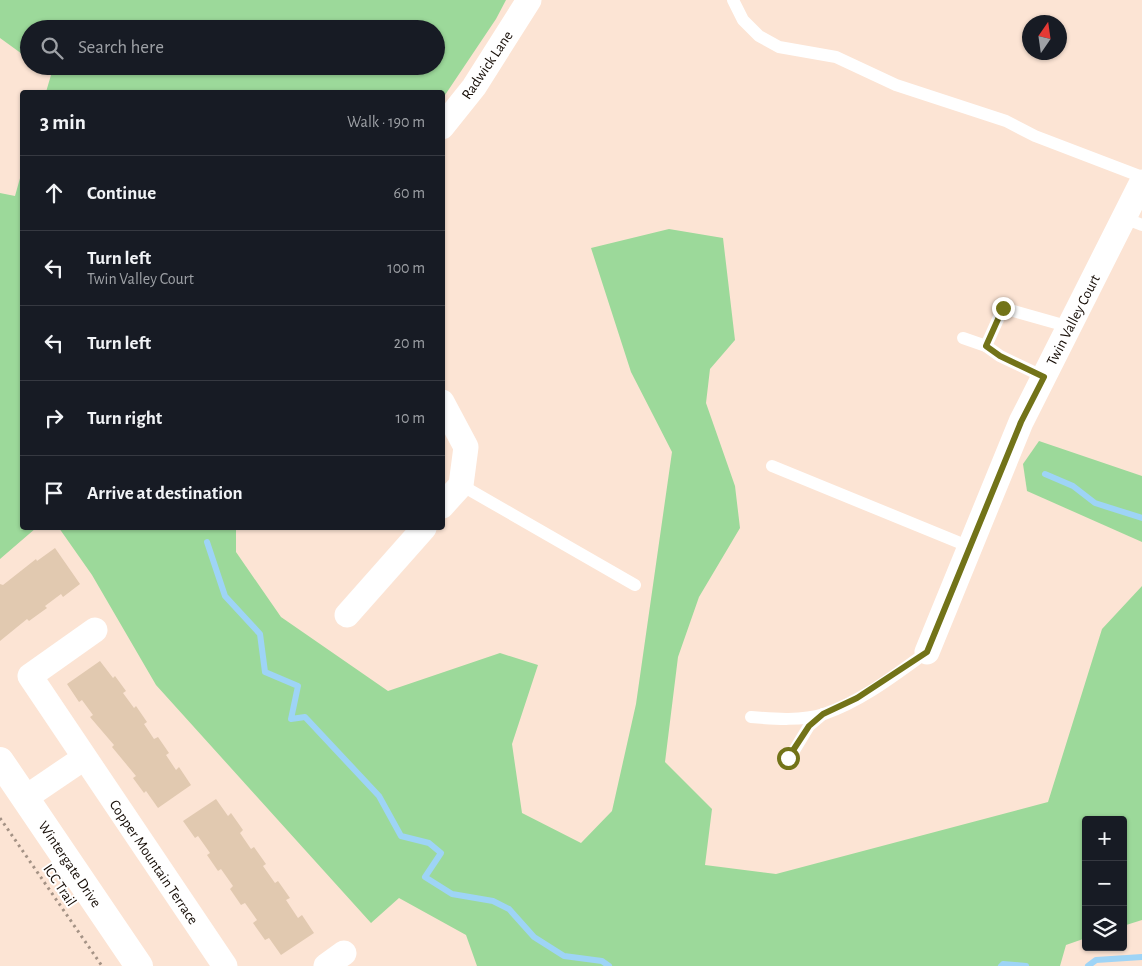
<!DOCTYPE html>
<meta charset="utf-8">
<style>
:root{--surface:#171b24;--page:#20242c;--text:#f1f3f6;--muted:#9ea1a6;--line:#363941}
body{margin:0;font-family:"Alegreya Sans",sans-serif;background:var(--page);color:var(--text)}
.controls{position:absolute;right:15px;bottom:15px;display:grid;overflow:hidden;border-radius:5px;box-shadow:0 1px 4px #0004}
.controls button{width:45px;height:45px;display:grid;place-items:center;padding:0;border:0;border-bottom:1px solid var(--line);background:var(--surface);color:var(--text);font:25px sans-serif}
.compass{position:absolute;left:1022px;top:15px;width:45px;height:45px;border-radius:50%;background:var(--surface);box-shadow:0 1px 4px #0004;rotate:13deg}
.stop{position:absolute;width:15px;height:15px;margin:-11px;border:4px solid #727318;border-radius:50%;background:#fff}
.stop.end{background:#727318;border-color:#fff;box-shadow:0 1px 5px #0008}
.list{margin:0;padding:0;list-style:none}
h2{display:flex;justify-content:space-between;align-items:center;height:65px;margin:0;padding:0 20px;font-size:21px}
h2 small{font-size:16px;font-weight:400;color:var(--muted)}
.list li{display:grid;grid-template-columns:32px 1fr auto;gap:15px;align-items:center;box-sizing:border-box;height:75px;padding:0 20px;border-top:1px solid var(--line)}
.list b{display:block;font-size:19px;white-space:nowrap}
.list p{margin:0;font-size:16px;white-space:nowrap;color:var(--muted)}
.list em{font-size:16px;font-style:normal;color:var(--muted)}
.icon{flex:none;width:28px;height:28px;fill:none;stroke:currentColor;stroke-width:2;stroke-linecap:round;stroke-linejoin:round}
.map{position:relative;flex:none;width:1142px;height:966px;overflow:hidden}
.search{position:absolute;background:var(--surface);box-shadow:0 1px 4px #0004;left:20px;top:20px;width:425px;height:55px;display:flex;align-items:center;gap:12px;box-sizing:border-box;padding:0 18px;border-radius:28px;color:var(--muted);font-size:19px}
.panel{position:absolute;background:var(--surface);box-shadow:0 1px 4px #0004;left:20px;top:90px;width:425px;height:440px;border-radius:5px}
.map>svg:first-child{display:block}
.green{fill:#9cd99a}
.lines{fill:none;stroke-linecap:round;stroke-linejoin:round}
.stream{stroke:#9ed4f6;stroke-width:6}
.building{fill:#e1c9b0}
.path{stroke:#a49285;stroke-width:3;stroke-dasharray:2.5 4;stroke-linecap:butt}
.lane{stroke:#fff;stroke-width:12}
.street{stroke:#fff;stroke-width:25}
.secondary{stroke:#fff;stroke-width:28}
.route{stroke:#727318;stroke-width:6}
.labels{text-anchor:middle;stroke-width:4;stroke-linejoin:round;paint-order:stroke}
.street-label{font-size:15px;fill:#160d06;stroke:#fff}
</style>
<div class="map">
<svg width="1142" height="966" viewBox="0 0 1142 966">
<rect width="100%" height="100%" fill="#fce4d4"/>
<g class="green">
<path d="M 0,0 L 506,0 L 496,19 L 443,98 L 442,92 L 46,92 L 51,75 L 39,66 L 436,66 L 436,29 L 29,29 L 29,59 L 0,38 Z"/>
<path d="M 22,171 L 22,528 L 36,528 L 0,559 L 0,193 L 15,196 Z"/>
<path d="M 669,229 L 723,238 L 735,340 L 710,369 L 706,403 L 735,486 L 740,528 L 699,597 L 678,657 L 665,762 L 712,809 L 705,865 L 776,874 L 1048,802 L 1102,629 L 1142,586 L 1142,920 L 1123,926 L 1123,820 L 1086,820 L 1086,938 L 1066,945 L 1060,966 L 477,966 L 466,935 L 399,898 L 371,923 L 156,685 L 92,575 L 59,528 L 236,528 L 236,552 L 281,617 L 388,691 L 500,653 L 538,665 L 512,744 L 522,813 L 581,843 L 612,811 L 636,704 L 672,452 L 631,372 L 591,248 Z"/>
<path d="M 1039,441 L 1142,476 L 1142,542 L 1027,491 L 1023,464 Z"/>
</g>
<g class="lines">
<g class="stream">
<path d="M 1045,474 L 1073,486 L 1095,503 L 1142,518"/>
<path d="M 207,542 L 225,596 L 260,634 L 265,672 L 298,686 L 291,719 L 305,717 L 379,796 L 401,836 L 429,843 L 441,853 L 425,877 L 452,894 L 493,901 L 509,909 L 534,937 L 564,956 L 602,961 L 609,966"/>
<path d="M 1001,966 L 1003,964 L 1026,966"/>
<path d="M 1088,966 L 1096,960 L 1142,957"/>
</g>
</g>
<g class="building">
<path d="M 55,548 L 80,584 L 63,597 L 61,594 L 45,606 L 47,608 L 29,621 L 27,619 L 0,641 L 0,584 L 3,585 L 36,559 L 37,561 Z"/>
<path d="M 100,661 L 113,678 L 115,676 L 126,691 L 123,693 L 134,708 L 136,706 L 147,722 L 144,724 L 154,739 L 158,737 L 169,753 L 166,755 L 176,770 L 179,767 L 191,785 L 158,808 L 146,791 L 144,793 L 133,778 L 136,776 L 112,747 L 114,745 L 90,717 L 93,715 L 82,700 L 79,702 L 67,684 Z"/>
<path d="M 216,799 L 228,816 L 231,813 L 243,830 L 240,833 L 251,849 L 254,847 L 266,864 L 263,866 L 275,883 L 278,881 L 290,898 L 286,900 L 298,918 L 302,915 L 314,933 L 281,955 L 269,938 L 265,940 L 253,923 L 257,920 L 245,903 L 241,905 L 230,889 L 233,886 L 221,869 L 218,871 L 207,855 L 210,853 L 198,836 L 195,838 L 183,821 Z"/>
</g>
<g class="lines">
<path class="path" d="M 0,818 L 102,966"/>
<g class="lane">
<path d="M 733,0 L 743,20 L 759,36 L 779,47 L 836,57 L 896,85 L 1006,121 L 1035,136 L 1142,177"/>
<path d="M 1124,218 L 1142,225"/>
<path d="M 963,338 L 986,346"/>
<path d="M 1044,377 L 1000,356 L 986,346 L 1003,308 L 1070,327"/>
<path d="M 772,466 L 970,547"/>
<path d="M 461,485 L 635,585"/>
<path d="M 751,717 C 774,719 803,721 824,714 C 862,701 895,675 927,652"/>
<path d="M 789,759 L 809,726 L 823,714"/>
</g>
<g class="street">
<path d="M 442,127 L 474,87 L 529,0"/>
<path d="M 442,402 L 466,447 L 461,485 L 442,506"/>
<path d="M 347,615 L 424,528"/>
<path d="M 95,630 L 30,676 L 225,966"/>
<path d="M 927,652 L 1021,422 L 1142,182"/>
<path d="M 25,798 L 84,758"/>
<path d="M 326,966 L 344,953"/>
</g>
<path class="secondary" d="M 0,761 L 139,966"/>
</g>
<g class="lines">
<path class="route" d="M 788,758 L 809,726 L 823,714 L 857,698 L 927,652 L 1021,422 L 1044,377 L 1000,356 L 986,346 L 1003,308"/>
</g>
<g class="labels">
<g class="street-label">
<text transform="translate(487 65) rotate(-56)" y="5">Radwick Lane</text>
<text transform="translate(1073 320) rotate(-63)" y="5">Twin Valley Court</text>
<text transform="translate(154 862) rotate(56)" y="5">Copper Mountain Terrace</text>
<text transform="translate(70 864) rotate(56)" y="5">Wintergate Drive</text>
<text transform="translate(60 885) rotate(56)" y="5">ICC Trail</text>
</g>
</g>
</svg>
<div class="controls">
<button>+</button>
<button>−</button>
<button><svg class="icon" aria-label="layers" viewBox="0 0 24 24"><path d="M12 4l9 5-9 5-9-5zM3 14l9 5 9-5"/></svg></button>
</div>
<svg class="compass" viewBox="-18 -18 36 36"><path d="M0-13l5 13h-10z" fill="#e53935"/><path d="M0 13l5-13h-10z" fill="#9ea1a6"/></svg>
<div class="stop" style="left:788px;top:758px"></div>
<div class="stop end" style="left:1003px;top:308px"></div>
<div class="search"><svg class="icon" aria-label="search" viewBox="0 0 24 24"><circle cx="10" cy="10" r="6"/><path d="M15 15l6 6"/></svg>Search here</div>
<section class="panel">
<h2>3 min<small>Walk · 190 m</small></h2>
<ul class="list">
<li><svg class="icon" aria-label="ahead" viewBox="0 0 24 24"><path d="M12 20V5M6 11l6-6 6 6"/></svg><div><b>Continue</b></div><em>60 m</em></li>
<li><svg class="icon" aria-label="left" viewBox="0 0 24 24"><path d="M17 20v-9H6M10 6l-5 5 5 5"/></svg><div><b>Turn left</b><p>Twin Valley Court</p></div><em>100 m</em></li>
<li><svg class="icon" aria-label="left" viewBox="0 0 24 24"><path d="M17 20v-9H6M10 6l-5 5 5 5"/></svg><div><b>Turn left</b></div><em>20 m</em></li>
<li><svg class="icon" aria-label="right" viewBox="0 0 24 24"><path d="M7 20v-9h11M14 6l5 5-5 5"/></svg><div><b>Turn right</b></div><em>10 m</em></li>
<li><svg class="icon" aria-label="arrive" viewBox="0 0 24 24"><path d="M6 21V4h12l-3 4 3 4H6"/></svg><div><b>Arrive at destination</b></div></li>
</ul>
</section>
</div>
